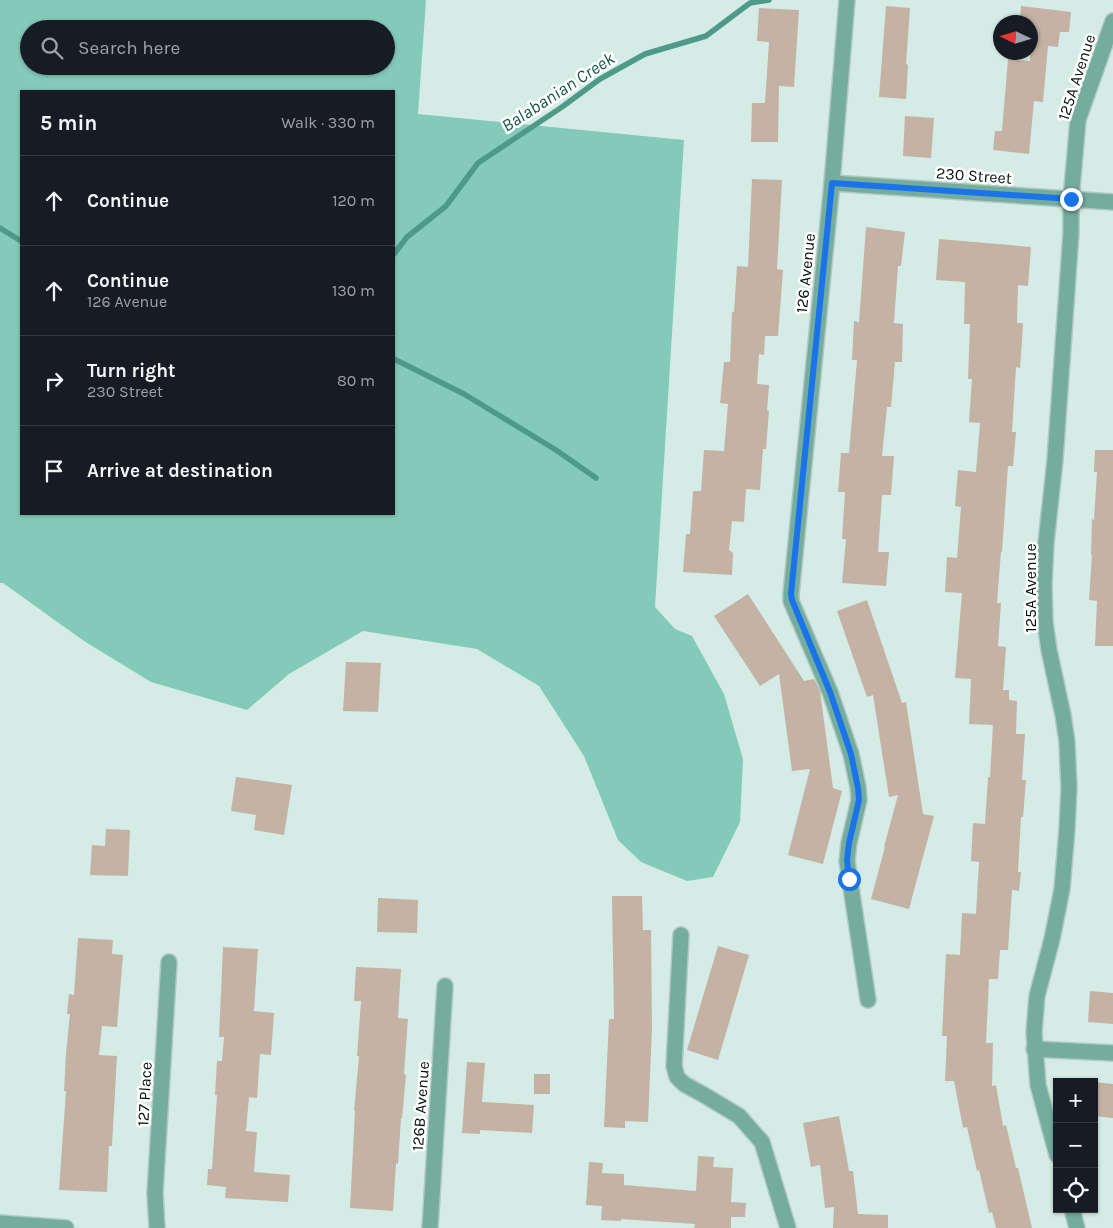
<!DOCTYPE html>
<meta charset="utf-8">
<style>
:root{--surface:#171b24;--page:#20242c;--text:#f1f3f6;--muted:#9ea1a6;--line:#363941}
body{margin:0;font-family:Karla,sans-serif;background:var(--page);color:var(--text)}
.controls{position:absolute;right:15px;bottom:15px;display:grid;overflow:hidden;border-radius:0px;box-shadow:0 1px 4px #0004}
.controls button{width:45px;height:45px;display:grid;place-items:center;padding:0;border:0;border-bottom:1px solid var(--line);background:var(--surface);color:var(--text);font:25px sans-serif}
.compass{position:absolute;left:993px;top:15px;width:45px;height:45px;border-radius:50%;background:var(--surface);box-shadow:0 1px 4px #0004;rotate:274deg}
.stop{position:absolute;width:15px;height:15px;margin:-11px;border:4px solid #1a73e8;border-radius:50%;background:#fff}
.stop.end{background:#1a73e8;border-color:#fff;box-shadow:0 1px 5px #0008}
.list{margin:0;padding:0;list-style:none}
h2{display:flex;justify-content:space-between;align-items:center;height:65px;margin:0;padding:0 20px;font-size:21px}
h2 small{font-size:16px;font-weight:400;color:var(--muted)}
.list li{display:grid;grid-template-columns:32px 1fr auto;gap:15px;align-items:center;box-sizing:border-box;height:90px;padding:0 20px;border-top:1px solid var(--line)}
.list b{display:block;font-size:19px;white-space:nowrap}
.list p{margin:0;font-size:16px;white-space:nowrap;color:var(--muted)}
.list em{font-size:16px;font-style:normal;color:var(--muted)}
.icon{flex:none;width:28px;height:28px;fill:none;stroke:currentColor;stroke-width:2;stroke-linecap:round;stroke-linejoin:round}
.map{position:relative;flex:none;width:1113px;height:1228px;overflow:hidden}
.search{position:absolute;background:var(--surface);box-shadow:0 1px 4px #0004;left:20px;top:20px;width:375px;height:55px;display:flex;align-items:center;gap:12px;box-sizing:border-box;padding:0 18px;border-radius:28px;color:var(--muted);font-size:19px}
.panel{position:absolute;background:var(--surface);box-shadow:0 1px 4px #0004;left:20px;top:90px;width:375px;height:425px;border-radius:0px}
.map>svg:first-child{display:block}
.green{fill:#84cab8;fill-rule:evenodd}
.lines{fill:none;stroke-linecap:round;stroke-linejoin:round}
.stream{stroke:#4f9988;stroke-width:5.5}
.building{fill:#c4b2a5}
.minor-casing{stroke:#b3c9c3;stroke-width:18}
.minor{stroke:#74ad9e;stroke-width:15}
.route{stroke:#1a73e8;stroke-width:6}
.labels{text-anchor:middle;stroke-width:5;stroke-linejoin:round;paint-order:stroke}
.street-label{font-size:16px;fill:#08110f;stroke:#fff}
.water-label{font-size:18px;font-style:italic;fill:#19564a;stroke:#fff}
</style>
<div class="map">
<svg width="1113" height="1228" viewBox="0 0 1113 1228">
<rect width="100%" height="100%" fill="#d4ece5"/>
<path class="green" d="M 0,0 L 426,0 L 418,114 L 684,140 L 655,607 L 675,629 L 692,636 L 724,694 L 743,759 L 740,822 L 713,877 L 687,881 L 641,862 L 618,840 L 584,756 L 539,686 L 477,649 L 363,631 L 289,674 L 247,710 L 151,682 L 84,641 L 3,583 L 0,583 ZM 29,29 L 386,29 L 386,66 L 29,66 ZM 21,91 L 394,91 L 394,514 L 21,514 Z"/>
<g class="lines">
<g class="stream">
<path d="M 0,228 L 21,241"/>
<path d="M 394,254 L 407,237 L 446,206 L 478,163 L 562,107 L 600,79 L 645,54 L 706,36 L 750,3 L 769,0"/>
<path d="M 394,359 L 464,394 L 556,450 L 596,478"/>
</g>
</g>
<g class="building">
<path d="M 886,6 L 910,8 L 906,64 L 908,65 L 906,99 L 879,97 Z"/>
<path d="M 1021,6 L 1071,12 L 1069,32 L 1060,32 L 1058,47 L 1048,46 L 1043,102 L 1034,101 L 1029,154 L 993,150 L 995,131 L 1002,131 L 1008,59 L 1030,61 L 1030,22 L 1020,22 Z"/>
<path d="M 759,8 L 799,10 L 794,87 L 779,86 L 778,142 L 751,142 L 752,103 L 765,103 L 769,42 L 757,41 Z"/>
<path d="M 905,116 L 934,118 L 931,158 L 903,156 Z"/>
<path d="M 752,179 L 782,180 L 777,269 L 783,270 L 778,336 L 765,336 L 764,355 L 759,354 L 757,384 L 769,385 L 767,411 L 769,411 L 766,449 L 763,449 L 760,490 L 746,489 L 744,522 L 732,521 L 729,550 L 733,553 L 732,575 L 683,572 L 686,534 L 690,534 L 693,491 L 701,491 L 704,450 L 724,451 L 728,404 L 720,403 L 724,362 L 730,362 L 732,312 L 734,312 L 737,266 L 748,267 Z"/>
<path d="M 866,227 L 905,232 L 901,266 L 898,266 L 894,323 L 903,324 L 902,362 L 895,362 L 891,407 L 887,407 L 882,456 L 894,456 L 891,495 L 882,495 L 878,552 L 889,552 L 886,586 L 842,583 L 846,539 L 842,539 L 845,492 L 838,492 L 841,453 L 849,453 L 857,360 L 852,360 L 854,321 L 859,322 Z"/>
<path d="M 939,239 L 1031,247 L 1028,286 L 1018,285 L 1017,323 L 1023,323 L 1022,340 L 1020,368 L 1016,367 L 1012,432 L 1016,432 L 1013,466 L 1008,466 L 1002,552 L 1001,551 L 997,603 L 1001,603 L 998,646 L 1006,647 L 1003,690 L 1009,690 L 1009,700 L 1017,701 L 1016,734 L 1025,734 L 1022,780 L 1026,780 L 1023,817 L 1021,817 L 1018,872 L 1021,872 L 1019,891 L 1012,890 L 1008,950 L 1000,950 L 998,979 L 989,979 L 986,1043 L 993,1043 L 992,1086 L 996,1085 L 1003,1126 L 1006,1125 L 1016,1168 L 1018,1168 L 1032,1228 L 996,1228 L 992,1212 L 989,1213 L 979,1170 L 977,1171 L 967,1127 L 963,1128 L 954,1081 L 945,1081 L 947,1036 L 942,1036 L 946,954 L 960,955 L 962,913 L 976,914 L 979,862 L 971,861 L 973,823 L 985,824 L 988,777 L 990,777 L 993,725 L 969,724 L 971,679 L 955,678 L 962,593 L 945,592 L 947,557 L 957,558 L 961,507 L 955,506 L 958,470 L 976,472 L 980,423 L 969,422 L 972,379 L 968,379 L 970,324 L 964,324 L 965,282 L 936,280 Z"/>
<path d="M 1095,450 L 1113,450 L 1113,646 L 1095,646 L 1097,601 L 1089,600 L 1092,555 L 1091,555 L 1092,519 L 1094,520 L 1097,472 L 1094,472 Z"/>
<path d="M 748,594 L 804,681 L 814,679 L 820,691 L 833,788 L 842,791 L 823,864 L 788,855 L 810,769 L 792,771 L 779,674 L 760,686 L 714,616 Z"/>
<path d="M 867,600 L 902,703 L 906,702 L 923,814 L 934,816 L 909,909 L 871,899 L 885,847 L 884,847 L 898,795 L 889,797 L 873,695 L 867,697 L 837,611 Z"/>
<path d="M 346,662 L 381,663 L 378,712 L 343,711 Z"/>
<path d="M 236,777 L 292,785 L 284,835 L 254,830 L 256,815 L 231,811 Z"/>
<path d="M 106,829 L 130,830 L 128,876 L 90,875 L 92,845 L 105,846 Z"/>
<path d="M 612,896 L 642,896 L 643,930 L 651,930 L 652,1028 L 648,1122 L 625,1121 L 625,1128 L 604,1127 L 609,1019 L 614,1019 Z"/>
<path d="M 378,898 L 418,900 L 417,933 L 377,932 Z"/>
<path d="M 78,938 L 113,940 L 112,954 L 123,955 L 117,1027 L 102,1026 L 99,1055 L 117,1056 L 112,1146 L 109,1146 L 107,1192 L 59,1190 L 66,1091 L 64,1091 L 66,1053 L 70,1014 L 67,1014 L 69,994 L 74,995 Z"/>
<path d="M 718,946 L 749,955 L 718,1060 L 687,1050 Z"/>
<path d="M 223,947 L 258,949 L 254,1011 L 274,1013 L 271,1055 L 260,1054 L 257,1098 L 249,1097 L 246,1131 L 257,1132 L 254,1172 L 290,1175 L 288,1202 L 225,1198 L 226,1187 L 207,1185 L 208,1169 L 212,1169 L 217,1095 L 215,1095 L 217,1061 L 222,1061 L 224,1037 L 219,1037 Z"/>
<path d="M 356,967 L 401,969 L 398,1018 L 408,1019 L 404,1074 L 406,1075 L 402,1118 L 401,1118 L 398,1164 L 396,1163 L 393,1211 L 350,1208 L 355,1111 L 354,1111 L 359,1056 L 357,1056 L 361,1001 L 354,1001 Z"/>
<path d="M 1090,991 L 1113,993 L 1113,1024 L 1088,1022 Z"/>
<path d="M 467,1062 L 485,1063 L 482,1102 L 534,1105 L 532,1133 L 480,1130 L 480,1134 L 462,1133 Z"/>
<rect x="534" y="1074" width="16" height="20"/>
<path d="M 1094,1082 L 1113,1084 L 1113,1118 L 1094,1116 Z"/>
<path d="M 839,1116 L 849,1171 L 853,1171 L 858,1214 L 888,1215 L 888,1228 L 833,1228 L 834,1207 L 825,1208 L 820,1165 L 811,1167 L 803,1123 Z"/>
<path d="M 698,1156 L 714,1157 L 713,1167 L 733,1168 L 731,1202 L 746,1203 L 745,1217 L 731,1217 L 731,1228 L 694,1228 L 695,1224 L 621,1219 L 621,1221 L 601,1220 L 602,1206 L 586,1205 L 589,1162 L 603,1163 L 602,1173 L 624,1174 L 624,1185 L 696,1191 Z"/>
</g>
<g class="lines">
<defs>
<g id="minor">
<path d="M 847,0 L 832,183 L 791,594 L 791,601 L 830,692 L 851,754 L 858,787 L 859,800 L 849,843 L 847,861 L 868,1000"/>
<path d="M 832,183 L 1113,202"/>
<path d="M 681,935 L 674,1066 L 677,1077 L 684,1084 L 704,1095 L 739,1116 L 762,1142 L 788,1228"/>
<path d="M 1034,1049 L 1113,1053"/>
<path d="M 1057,1155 L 1038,1085 L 1034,1032 L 1037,996 L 1052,939 L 1062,889 L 1067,829 L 1069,787 L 1067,742 L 1063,715 L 1049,650 L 1045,622 L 1044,585 L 1046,543 L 1055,460 L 1071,233 L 1071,199 L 1078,120 L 1113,21"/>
<path d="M 1072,1209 L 1077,1228"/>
<path d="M 0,1223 L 66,1228"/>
<path d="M 157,1228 L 155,1193 L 169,962"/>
<path d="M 430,1228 L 445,986"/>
</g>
</defs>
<use href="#minor" class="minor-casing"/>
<use href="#minor" class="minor"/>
</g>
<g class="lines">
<path class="route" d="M 849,879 L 847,860 L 849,843 L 859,800 L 858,788 L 851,754 L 830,692 L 792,600 L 791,594 L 832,183 L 1071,199"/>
</g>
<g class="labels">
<g class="street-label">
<text transform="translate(1076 77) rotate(-72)" y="6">125A Avenue</text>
<text transform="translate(974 175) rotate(4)" y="6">230 Street</text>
<text transform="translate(805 273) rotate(-84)" y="6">126 Avenue</text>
<text transform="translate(1030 588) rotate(-90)" y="6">125A Avenue</text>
<text transform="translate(144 1094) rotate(-87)" y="6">127 Place</text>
<text transform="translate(420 1106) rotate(-86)" y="6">126B Avenue</text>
</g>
<g class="water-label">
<text transform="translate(558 92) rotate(-33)" y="6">Balabanian Creek</text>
</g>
</g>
</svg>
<div class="controls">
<button>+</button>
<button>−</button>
<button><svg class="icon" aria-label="locate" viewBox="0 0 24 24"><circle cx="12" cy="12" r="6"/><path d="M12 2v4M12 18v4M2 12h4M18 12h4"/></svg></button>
</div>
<svg class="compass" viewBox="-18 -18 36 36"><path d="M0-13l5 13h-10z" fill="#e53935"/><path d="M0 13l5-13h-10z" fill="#9ea1a6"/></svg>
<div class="stop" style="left:849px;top:879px"></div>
<div class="stop end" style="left:1071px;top:199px"></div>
<div class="search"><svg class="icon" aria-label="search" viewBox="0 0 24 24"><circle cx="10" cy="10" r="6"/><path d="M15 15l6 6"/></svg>Search here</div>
<section class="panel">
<h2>5 min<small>Walk · 330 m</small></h2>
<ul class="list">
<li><svg class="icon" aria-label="ahead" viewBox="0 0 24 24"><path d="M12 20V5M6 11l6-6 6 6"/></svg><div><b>Continue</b></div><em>120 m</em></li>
<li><svg class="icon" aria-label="ahead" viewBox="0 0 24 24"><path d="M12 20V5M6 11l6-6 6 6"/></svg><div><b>Continue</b><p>126 Avenue</p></div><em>130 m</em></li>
<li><svg class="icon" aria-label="right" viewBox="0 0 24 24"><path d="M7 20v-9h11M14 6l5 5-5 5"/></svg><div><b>Turn right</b><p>230 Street</p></div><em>80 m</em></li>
<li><svg class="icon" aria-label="arrive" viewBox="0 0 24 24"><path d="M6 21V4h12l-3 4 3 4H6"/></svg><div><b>Arrive at destination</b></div></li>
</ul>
</section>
</div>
